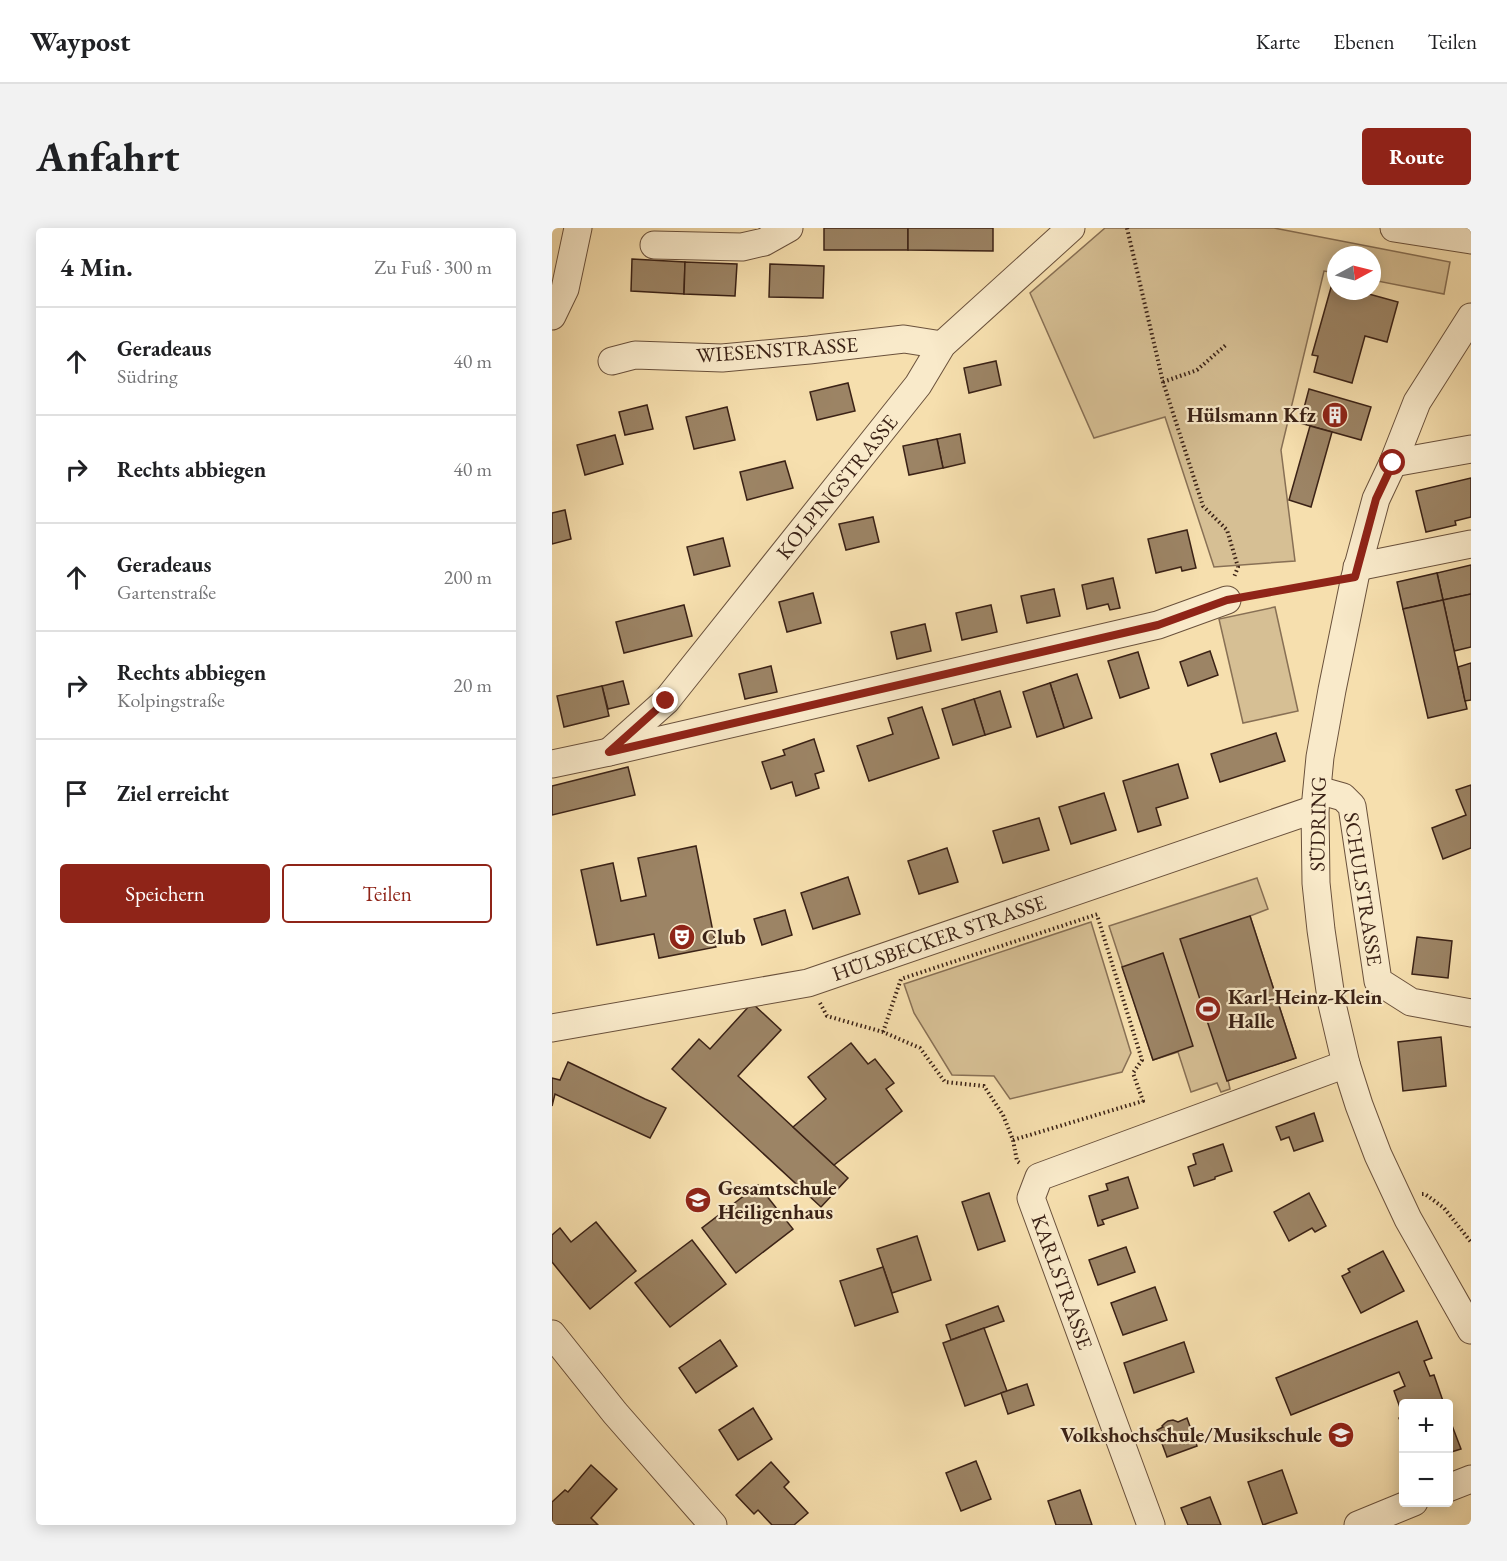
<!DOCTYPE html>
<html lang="de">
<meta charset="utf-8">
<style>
:root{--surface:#fff;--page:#f2f2f2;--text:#202124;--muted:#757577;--line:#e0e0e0;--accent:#8f2418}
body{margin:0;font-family:"EB Garamond",serif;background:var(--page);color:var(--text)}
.controls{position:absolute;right:18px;bottom:18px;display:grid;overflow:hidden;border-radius:6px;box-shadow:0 3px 15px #0003}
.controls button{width:54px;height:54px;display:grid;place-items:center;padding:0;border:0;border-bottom:2px solid var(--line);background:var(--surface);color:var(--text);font:30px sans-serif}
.compass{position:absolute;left:775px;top:18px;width:54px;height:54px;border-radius:50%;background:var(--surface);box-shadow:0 3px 15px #0003;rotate:83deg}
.stop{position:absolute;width:18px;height:18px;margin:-14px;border:4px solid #8f2418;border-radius:50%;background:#fff}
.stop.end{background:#8f2418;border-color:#fff;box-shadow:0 2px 6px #0008}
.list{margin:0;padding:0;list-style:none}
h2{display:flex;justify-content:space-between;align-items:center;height:78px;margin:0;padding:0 24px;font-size:26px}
h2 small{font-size:20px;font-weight:400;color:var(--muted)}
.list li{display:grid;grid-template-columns:39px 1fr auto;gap:18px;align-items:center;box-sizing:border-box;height:108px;padding:0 24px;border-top:2px solid var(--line)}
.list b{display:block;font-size:22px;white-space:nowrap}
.list p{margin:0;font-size:20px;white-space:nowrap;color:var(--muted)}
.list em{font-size:20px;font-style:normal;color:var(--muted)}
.actions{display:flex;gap:12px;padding:18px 24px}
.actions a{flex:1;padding:14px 0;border:2px solid var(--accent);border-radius:6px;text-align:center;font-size:21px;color:var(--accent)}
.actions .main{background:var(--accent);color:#fff}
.icon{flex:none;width:33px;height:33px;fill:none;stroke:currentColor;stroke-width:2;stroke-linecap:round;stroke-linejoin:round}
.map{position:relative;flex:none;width:919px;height:1297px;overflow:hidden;border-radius:6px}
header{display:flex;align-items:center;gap:36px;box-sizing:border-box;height:84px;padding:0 30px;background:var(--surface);border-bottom:2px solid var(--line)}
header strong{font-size:28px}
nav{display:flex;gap:33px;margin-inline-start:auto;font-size:21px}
.intro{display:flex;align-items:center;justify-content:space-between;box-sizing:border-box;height:144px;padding:0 36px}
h1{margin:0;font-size:42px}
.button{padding:15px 27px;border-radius:6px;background:var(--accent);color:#fff;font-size:21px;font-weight:700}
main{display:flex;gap:36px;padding:0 36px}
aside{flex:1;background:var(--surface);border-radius:6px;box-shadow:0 3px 15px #0003}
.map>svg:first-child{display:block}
.green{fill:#d6bf94;stroke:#887055;stroke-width:1.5}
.building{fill:#9c8465;stroke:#3b2216;stroke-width:1.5}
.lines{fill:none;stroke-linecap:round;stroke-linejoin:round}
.minor-casing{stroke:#6a513c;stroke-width:29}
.path{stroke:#3b2216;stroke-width:4;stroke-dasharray:1.5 3;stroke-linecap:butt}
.minor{stroke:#f9eaca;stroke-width:27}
.route{stroke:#8f2418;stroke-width:8}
.labels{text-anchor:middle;stroke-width:4.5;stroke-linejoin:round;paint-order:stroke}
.street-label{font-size:21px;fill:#3b2216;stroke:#f9eaca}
.poi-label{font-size:21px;font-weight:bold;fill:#3b2216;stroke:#f9eaca;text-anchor:start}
</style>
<header>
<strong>Waypost</strong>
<nav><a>Karte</a><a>Ebenen</a><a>Teilen</a></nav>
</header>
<div class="intro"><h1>Anfahrt</h1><a class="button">Route</a></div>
<main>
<aside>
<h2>4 Min.<small>Zu Fuß · 300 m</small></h2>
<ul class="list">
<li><svg class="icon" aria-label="ahead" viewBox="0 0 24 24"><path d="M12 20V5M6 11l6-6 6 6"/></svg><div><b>Geradeaus</b><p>Südring</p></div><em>40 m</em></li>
<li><svg class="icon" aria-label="right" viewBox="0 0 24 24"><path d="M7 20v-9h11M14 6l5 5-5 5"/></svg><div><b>Rechts abbiegen</b></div><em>40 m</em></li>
<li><svg class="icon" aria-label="ahead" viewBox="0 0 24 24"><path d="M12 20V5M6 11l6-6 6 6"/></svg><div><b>Geradeaus</b><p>Gartenstraße</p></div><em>200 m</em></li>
<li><svg class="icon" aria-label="right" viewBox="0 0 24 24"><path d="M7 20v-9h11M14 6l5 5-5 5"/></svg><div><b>Rechts abbiegen</b><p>Kolpingstraße</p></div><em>20 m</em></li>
<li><svg class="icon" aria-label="arrive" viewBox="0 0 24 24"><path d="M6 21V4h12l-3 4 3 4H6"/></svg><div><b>Ziel erreicht</b></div></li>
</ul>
<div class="actions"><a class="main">Speichern</a><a>Teilen</a></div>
</aside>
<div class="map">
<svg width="919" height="1297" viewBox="0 0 919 1297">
<rect width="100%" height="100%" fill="#f6dfae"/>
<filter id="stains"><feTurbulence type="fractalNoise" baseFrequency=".00333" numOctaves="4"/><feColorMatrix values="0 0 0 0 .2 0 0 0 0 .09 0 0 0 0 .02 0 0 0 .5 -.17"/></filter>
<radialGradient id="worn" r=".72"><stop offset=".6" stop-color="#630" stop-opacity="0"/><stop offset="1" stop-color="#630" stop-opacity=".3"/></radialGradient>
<g class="green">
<path d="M 553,0 L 722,0 L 898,34 L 892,66 L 820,52 L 820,27 L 784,27 L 784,45 L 772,43 L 729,222 L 743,333 L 662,339 L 613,189 L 542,210 L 478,65 Z"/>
<path d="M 723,379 L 746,483 L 691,495 L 667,391 Z"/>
<path d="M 705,650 L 716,681 L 698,688 L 744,830 L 676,852 L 678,861 L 669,864 L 665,855 L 639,864 L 626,824 L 601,832 L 557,698 Z"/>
<path d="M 539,694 L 579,825 L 570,844 L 458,871 L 442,848 L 400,847 L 362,785 L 352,756 Z"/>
</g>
<g class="building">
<rect x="272" y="0" width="84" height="22"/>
<path d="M 356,0 L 441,0 L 441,23 L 356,22 Z"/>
<path d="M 80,31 L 133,34 L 132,66 L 79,63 Z"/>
<path d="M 133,34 L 185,36 L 183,68 L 132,66 Z"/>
<path d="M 218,36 L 272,38 L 271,70 L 217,69 Z"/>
<path d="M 780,56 L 784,57 L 784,63 L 806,63 L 846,74 L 835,114 L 813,108 L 800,155 L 762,144 L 766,128 L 760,127 Z"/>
<path d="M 444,133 L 449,157 L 417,165 L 412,140 Z"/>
<path d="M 296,155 L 303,183 L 265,192 L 258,164 Z"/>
<path d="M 757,161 L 819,179 L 809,212 L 748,195 Z"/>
<path d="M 95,177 L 101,201 L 73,207 L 67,184 Z"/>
<path d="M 175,179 L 183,212 L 142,221 L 134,189 Z"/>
<path d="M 758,198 L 780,204 L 759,279 L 737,272 Z"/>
<path d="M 408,206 L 413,235 L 391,240 L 385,211 Z"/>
<path d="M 63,207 L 71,236 L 33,247 L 25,217 Z"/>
<path d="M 385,211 L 391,240 L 357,247 L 351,218 Z"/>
<path d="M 233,233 L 241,260 L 195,272 L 188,244 Z"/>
<path d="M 919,250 L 919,289 L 903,293 L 904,297 L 874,304 L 864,263 Z"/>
<path d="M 13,282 L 19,311 L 0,316 L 0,285 Z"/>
<path d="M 321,289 L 327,314 L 294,322 L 287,296 Z"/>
<path d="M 635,302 L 644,340 L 630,343 L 629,339 L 604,345 L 596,311 Z"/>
<path d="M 171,310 L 178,338 L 142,347 L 135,319 Z"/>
<path d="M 919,337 L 919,366 L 891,372 L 885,345 Z"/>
<path d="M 885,345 L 891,372 L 851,381 L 845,354 Z"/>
<path d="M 561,350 L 568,380 L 558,382 L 556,376 L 535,381 L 530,357 Z"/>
<path d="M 502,361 L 508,388 L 475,395 L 469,368 Z"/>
<path d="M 261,365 L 269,395 L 235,404 L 227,374 Z"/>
<path d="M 919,366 L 919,419 L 902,423 L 891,372 Z"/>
<path d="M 891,372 L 915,481 L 876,490 L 851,381 Z"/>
<path d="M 132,377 L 140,408 L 72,425 L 64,394 Z"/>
<path d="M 439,377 L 445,404 L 410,412 L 404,385 Z"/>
<path d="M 373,396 L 379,423 L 345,431 L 339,404 Z"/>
<path d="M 658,423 L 666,447 L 636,458 L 628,434 Z"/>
<path d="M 586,424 L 597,460 L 568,470 L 556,433 Z"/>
<path d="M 919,435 L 919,472 L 913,473 L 906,439 Z"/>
<path d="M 219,438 L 225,464 L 193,471 L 187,446 Z"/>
<path d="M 525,446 L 540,490 L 512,500 L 498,455 Z"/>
<path d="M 71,453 L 77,476 L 56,481 L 50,458 Z"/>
<path d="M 498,455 L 512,500 L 485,509 L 471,464 Z"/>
<path d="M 50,458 L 57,488 L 12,499 L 5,468 Z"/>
<path d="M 448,463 L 459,499 L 433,507 L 422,471 Z"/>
<path d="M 422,471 L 433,507 L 401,517 L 390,481 Z"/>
<path d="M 370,479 L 387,530 L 317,553 L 305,518 L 341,506 L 336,490 Z"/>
<path d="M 724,505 L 733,533 L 668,554 L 659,526 Z"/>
<path d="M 262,511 L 272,543 L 263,546 L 267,560 L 244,568 L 240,554 L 219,561 L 210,534 L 233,527 L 231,522 Z"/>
<path d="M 626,536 L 636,570 L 604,580 L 609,597 L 586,604 L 571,553 Z"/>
<path d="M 76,539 L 83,567 L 0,587 L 0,558 Z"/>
<path d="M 919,557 L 919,620 L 891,631 L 880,600 L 914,587 L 904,562 Z"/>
<path d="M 552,565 L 564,602 L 519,616 L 507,579 Z"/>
<path d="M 487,590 L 497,622 L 451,635 L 441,603 Z"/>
<path d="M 144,618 L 164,719 L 107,730 L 102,706 L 45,717 L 29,642 L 61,635 L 69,673 L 94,668 L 86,630 Z"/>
<path d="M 395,620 L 406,654 L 367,666 L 356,633 Z"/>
<path d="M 296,649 L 308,686 L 261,701 L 249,665 Z"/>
<path d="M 233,682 L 240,707 L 210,717 L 202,691 Z"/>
<path d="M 698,688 L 744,830 L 675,853 L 628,711 Z"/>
<path d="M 865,709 L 900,713 L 896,750 L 860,746 Z"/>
<path d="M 611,725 L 641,818 L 601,832 L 570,739 Z"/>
<path d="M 200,775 L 229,802 L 186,848 L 296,950 L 269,979 L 120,841 L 147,811 L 158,821 Z"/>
<path d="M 889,809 L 894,858 L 851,863 L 846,814 Z"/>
<path d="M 299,815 L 316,836 L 323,831 L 342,855 L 334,861 L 350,883 L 282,937 L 241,899 L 274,871 L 256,849 Z"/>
<path d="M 16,834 L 93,871 L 114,880 L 98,910 L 3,866 L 0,878 L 0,850 L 8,852 Z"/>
<path d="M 762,885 L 771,913 L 742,923 L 737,909 L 729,912 L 724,899 Z"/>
<path d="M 671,916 L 680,943 L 663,949 L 663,951 L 642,958 L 636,939 L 644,936 L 641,926 Z"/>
<path d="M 576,949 L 586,980 L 550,992 L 552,996 L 546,998 L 537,968 L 556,962 L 554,956 Z"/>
<path d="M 206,957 L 241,1001 L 184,1045 L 150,1000 Z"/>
<path d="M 437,965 L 453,1013 L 426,1022 L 410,974 Z"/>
<path d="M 757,965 L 774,998 L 763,1004 L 760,1000 L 737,1013 L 722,984 Z"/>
<path d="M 44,994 L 84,1043 L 38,1081 L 0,1034 L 0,1007 L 8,1000 L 19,1014 Z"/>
<path d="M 365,1008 L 379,1052 L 340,1065 L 325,1021 Z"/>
<path d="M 140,1012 L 174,1056 L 118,1099 L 83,1055 Z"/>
<path d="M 574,1019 L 583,1044 L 546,1057 L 537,1032 Z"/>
<path d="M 831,1023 L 852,1063 L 809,1085 L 790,1048 L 798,1044 L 796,1041 Z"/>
<path d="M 331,1039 L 346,1084 L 303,1098 L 288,1053 Z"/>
<path d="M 603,1059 L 615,1092 L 571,1107 L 559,1075 Z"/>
<path d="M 446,1078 L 452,1093 L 399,1112 L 394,1097 Z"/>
<path d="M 865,1093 L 880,1130 L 872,1133 L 878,1148 L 882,1147 L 892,1176 L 852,1176 L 852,1202 L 847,1190 L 851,1188 L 842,1163 L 853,1158 L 847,1144 L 739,1187 L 724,1150 Z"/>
<path d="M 432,1100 L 455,1163 L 413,1178 L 391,1115 Z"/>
<path d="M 168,1112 L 185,1138 L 144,1165 L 127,1140 Z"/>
<path d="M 632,1114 L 642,1144 L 582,1165 L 572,1135 Z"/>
<path d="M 475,1156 L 482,1177 L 456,1186 L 449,1165 Z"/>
<path d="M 201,1180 L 220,1211 L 186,1232 L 167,1202 Z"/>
<path d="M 896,1187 L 909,1221 L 896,1225 Z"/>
<path d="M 635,1190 L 645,1218 L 615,1229 L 605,1202 L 611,1199 L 610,1198 L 613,1195 L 616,1193 L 621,1192 L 626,1194 Z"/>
<path d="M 424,1233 L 439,1271 L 409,1283 L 394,1245 Z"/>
<path d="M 219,1234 L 237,1254 L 232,1259 L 256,1285 L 242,1297 L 220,1297 L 206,1282 L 202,1286 L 184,1267 Z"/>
<path d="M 39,1237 L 65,1261 L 39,1290 L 46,1297 L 0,1297 L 0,1274 L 13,1262 L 16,1264 Z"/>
<path d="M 730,1242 L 745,1285 L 711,1297 L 696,1254 Z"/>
<path d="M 528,1262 L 540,1297 L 504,1297 L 496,1273 Z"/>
<path d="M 658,1269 L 669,1297 L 636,1297 L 629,1280 Z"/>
</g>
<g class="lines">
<defs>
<g id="minor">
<path d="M 842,0 L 919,12"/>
<path d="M 102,17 L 190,19 L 212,14 L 237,0"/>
<path d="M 0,88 L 13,61 L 26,0"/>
<path d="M 919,89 L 865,174 L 841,235 L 824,271 L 803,349 L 780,462 L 768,529 L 763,581 L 764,655 L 769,702 L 780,776 L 794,836 L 807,877 L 826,927 L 856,991 L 919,1102"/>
<path d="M 60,133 L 83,127 L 170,130 L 257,122 L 352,111 L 390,117"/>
<path d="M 841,235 L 919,221"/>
<path d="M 805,339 L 919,316"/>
<path d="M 57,524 L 114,473 L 366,157 L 390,117 L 519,0"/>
<path d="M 0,536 L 57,524 L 606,397 L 675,372"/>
<path d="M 766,562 L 791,569 L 800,578 L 826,753 L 859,774 L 919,785"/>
<path d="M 0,800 L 256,755 L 763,581"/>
<path d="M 0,1106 L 63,1185 L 161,1297"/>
<path d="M 896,1260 L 919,1251"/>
<path d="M 599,1297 L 479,970 L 487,949 L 794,836"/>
<path d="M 806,1297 L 862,1274"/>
</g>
</defs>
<use href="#minor" class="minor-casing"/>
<g class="path">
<path d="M 575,0 L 611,154 L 651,278 L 675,302 L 686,339 L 682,349"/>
<path d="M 611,154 L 645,142 L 675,116"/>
<path d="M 697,368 L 778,353"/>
<path d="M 268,775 L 275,788 L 331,804 L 368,820 L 393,854 L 432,858 L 451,887 L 461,912 L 465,933 L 469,936"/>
<path d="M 331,804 L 349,751 L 546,686"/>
<path d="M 461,912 L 591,873 L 581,845 L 590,832 L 545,687"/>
<path d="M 870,966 L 873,966 L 892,980 L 919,1014"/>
</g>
<use href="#minor" class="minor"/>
</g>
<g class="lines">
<path class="route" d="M 114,473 L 57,524 L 606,397 L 675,372 L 803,349 L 824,271 L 841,235"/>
</g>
<defs>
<symbol id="building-disc" viewBox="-11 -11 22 22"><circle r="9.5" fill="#8f2418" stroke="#f9eaca"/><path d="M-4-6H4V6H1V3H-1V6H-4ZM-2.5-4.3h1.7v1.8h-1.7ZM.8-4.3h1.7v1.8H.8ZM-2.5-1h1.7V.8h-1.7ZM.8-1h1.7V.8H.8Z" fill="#fff"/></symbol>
<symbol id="theatre-disc" viewBox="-11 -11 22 22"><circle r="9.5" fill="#8f2418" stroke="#f9eaca"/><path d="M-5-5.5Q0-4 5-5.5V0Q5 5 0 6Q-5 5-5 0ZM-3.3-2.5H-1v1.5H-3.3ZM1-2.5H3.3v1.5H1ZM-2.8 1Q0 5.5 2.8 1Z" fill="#fff"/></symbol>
<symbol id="stadium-disc" viewBox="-11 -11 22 22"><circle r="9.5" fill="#8f2418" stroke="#f9eaca"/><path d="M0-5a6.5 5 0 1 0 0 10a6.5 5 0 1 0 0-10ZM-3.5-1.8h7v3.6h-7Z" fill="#fff"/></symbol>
<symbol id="school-disc" viewBox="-11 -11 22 22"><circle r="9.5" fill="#8f2418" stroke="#f9eaca"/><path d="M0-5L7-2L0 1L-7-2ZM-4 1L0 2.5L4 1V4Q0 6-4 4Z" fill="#fff"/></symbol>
<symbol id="university-disc" viewBox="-11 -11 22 22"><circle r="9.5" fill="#8f2418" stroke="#f9eaca"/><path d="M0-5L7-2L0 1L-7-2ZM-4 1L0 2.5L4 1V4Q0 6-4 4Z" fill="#fff"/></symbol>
</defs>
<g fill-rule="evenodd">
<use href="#building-disc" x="768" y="172" width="30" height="30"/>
<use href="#theatre-disc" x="115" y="694" width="30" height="30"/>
<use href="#stadium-disc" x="641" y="766" width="30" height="30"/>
<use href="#school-disc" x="131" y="957" width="30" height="30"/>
<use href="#university-disc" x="774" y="1192" width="30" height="30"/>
</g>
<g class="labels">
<g class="street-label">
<text transform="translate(225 122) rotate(-4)" y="7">WIESENSTRASSE</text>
<text transform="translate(285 259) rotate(-51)" y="7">KOLPINGSTRASSE</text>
<text transform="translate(766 596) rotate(-89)" y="7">SÜDRING</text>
<text transform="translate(811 661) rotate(81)" y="7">SCHULSTRASSE</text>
<text transform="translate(387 710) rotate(-19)" y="7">HÜLSBECKER STRASSE</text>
<text transform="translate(510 1054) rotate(70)" y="7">KARLSTRASSE</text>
</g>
<g class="poi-label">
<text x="764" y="194" text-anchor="end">Hülsmann Kfz</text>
<text x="150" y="716">Club</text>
<text x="676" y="776">Karl-Heinz-Klein<tspan x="676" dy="24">Halle</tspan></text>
<text x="166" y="967">Gesamtschule<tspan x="166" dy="24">Heiligenhaus</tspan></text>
<text x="770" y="1214" text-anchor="end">Volkshochschule/Musikschule</text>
</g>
</g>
<rect width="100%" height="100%" filter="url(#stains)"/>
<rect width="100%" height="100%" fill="url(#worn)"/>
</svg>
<div class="controls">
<button>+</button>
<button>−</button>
</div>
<svg class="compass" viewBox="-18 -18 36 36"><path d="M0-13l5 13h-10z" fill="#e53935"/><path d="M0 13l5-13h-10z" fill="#757577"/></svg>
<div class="stop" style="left:841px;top:235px"></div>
<div class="stop end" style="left:114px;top:473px"></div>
</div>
</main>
